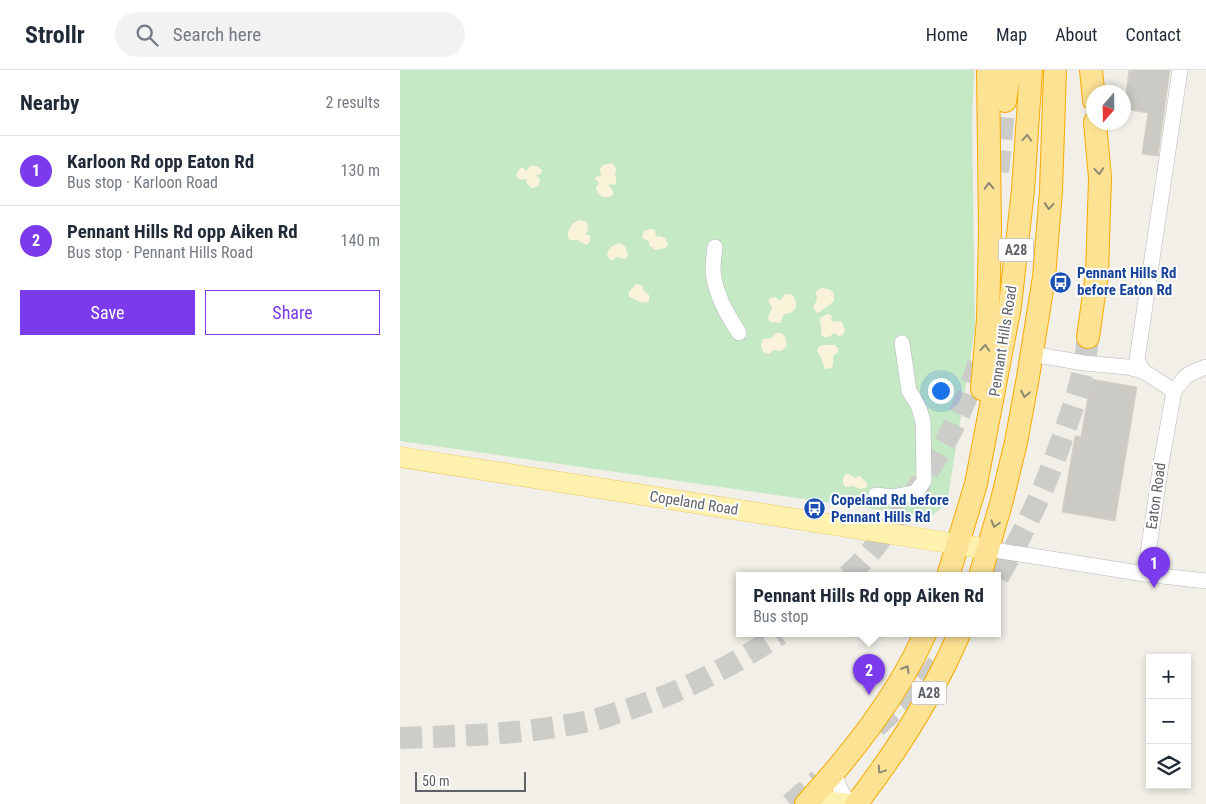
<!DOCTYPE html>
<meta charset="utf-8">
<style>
:root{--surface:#fff;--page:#f2f2f3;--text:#1f2937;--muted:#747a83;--line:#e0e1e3;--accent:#7c3aed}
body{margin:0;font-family:"Roboto Condensed",sans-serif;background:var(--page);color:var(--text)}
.controls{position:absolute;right:15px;bottom:15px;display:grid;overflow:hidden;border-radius:0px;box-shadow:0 2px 8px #0003}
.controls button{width:45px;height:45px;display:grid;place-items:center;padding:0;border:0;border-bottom:1px solid var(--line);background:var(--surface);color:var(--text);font:25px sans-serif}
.compass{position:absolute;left:686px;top:15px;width:45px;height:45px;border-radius:50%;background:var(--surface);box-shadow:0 2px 8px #0003;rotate:200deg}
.scale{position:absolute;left:15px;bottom:12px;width:111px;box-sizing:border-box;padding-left:5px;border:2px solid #5f6368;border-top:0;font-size:14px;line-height:18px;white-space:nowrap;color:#5f6368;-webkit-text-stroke:4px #fff;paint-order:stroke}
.you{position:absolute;left:540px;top:320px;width:18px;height:18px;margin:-12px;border:4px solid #fff;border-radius:50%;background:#1a73e8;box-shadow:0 0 0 8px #1a73e833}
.badge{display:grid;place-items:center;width:32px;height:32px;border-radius:50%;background:var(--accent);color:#fff;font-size:16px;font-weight:700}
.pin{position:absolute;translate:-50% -41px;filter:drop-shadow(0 1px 2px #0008)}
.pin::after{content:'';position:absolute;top:26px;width:18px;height:15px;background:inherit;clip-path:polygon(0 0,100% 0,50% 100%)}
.popup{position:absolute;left:336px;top:502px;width:265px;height:65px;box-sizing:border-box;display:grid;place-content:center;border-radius:0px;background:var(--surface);filter:drop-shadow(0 1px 4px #0005);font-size:16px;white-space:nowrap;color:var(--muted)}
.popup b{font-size:19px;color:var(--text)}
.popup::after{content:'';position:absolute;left:50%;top:100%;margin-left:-10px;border:10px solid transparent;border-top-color:var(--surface)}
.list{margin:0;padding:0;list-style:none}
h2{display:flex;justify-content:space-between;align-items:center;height:65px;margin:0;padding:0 20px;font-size:21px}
h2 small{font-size:16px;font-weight:400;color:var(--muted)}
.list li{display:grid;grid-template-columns:32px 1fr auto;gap:15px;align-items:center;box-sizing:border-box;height:70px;padding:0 20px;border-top:1px solid var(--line)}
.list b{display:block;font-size:19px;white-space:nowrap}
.list p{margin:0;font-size:16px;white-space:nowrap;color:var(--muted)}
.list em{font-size:16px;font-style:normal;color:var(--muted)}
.actions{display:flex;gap:10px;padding:15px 20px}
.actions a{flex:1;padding:11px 0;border:1px solid var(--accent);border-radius:0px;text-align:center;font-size:18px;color:var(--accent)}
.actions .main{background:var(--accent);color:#fff}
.icon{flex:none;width:28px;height:28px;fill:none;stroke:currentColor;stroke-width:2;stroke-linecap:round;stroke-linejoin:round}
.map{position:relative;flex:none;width:806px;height:734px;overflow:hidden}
header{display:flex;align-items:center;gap:30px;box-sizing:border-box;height:70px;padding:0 25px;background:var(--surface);border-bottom:1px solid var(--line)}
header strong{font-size:24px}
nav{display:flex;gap:28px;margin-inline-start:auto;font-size:18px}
.search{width:350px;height:45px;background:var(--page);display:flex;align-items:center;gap:12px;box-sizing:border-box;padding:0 18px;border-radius:28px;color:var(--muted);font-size:19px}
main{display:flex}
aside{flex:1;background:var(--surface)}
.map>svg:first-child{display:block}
.green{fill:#c5e8c5}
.sand{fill:#fbf3d9}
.building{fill:#cccac5;stroke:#d6d1c6}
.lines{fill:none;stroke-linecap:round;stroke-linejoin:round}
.highway-tunnel{stroke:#ccccc8;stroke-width:22;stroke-dasharray:22 11;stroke-linecap:butt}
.minor-casing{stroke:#b5b8bc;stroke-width:16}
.major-casing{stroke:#f2c960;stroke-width:21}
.highway-casing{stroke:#f9ab00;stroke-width:24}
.minor{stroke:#fff;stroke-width:15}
.major{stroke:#fff2af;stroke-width:20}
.highway{stroke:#fde293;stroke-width:22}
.oneway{stroke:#8e8975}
.labels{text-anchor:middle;stroke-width:4;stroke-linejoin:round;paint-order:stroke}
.shield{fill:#fff;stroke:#8f9295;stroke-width:1}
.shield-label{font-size:14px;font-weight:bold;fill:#5f6368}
.transit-label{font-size:15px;font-weight:bold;fill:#164399;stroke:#fff;text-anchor:start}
.street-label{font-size:15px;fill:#5f6368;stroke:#fff}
</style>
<header>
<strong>Strollr</strong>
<div class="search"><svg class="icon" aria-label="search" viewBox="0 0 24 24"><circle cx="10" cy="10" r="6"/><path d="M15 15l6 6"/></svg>Search here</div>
<nav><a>Home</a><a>Map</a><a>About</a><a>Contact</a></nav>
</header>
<main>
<aside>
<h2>Nearby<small>2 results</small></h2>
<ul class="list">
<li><span class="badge">1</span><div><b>Karloon Rd opp Eaton Rd</b><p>Bus stop · Karloon Road</p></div><em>130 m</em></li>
<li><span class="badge">2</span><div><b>Pennant Hills Rd opp Aiken Rd</b><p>Bus stop · Pennant Hills Road</p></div><em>140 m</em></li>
</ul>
<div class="actions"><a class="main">Save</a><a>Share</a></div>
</aside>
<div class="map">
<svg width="806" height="734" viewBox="0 0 806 734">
<rect width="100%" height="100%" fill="#f1efe8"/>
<path class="green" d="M 0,0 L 574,0 L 572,54 L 575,259 L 547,433 L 530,447 L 0,371 Z"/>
<g class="sand">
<path d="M 212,93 L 217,100 L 215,102 C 215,108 219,110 214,115 L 208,114 L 213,121 L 213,125 C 205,130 198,126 196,118 L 199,113 L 195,109 L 195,107 L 201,106 L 200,99 L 203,95 Z"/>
<path d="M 130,96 L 137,96 L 142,100 L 141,104 L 136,105 L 140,109 L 139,115 L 134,118 L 131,118 L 126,112 L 127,109 L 121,110 L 117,108 L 116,105 L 120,98 L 123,98 L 126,101 Z"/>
<path d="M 180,150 L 185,151 L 188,155 L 188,160 L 185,164 L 190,166 C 191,170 190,173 186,175 L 178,170 L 170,170 C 164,163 172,152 180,150 Z"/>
<path d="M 250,159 L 255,160 L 256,167 L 259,166 L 265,168 L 268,174 L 266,178 L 255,180 L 249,175 L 249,171 L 242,168 L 244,161 Z"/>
<path d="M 220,173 L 225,176 L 228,185 L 225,189 L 217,187 L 211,191 L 207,186 C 208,178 212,175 220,173 Z"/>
<path d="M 236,214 L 243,216 L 243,220 L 249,225 L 249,231 C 243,235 235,230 229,226 L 229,222 Z"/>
<path d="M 421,218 L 429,219 L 434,223 L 434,231 C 432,233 420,242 417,243 L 413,237 L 417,230 L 416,222 Z"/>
<path d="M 385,224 L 391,224 C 400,232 397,244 384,244 L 380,253 L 370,252 L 368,248 L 372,238 L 368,231 L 371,228 L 375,227 L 380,231 Z"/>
<path d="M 427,244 L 432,245 L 431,250 L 434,252 L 437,251 L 442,252 L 445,260 L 443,265 L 439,266 L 434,263 L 429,267 L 424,267 L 421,265 C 422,258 420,254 420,248 Z"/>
<path d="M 376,263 L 381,263 L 385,266 L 387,276 L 381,281 L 373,280 L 369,284 L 363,282 L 361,275 L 363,269 L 372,268 Z"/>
<path d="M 423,275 L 435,275 L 438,278 L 438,282 L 433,286 L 433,295 L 431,298 L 425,299 C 422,293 422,287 417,281 L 419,277 Z"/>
<path d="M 446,404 L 449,404 L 454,408 L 460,406 L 467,413 L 467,417 L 461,419 L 453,416 L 446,417 L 443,414 L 443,408 Z"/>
</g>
<g class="building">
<path d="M 729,0 L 770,0 L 758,86 L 742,84 L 748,43 L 724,39 Z"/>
<path d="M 691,309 L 737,317 L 715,451 L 662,442 L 675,366 L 681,367 Z"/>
</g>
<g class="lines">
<g class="highway-tunnel">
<path d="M 598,102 L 605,31"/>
<path d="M 447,506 C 465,491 479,472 492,454 C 530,403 566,345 581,282"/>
<path d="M 598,507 C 626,460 648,411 665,360 C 676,330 685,300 688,267"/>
<path d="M 476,657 L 523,613 L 540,591"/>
<path d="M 0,668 C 64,666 127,664 190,651 C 201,649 212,644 223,641 C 280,623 331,597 380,564"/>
<path d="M 390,734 L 419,710"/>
</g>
<defs>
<g id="minor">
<path d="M 315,177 C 314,185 313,194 313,201 C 315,224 327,244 339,263"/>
<path d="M 632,284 L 684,293 L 727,297 L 743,301"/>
<path d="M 774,321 L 743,301 L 737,290 L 780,0"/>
<path d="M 476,425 L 492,427 L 515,423 L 524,411 L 523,351 L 518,335 L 509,321 L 502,273"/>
<path d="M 588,479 L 745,504 L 806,511"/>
<path d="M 745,504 L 761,394 L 774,321 L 785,307 L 791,303 L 806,297"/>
<path d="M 436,700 C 436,715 441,724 452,734"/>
</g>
<g id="major">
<path d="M 0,387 L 588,479"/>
<path d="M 415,734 L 431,732 L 449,734"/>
</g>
<g id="highway">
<path d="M 691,0 L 694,30"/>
<path d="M 605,31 L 610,0"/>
<path d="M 688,267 L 697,204 L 700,108 L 695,52"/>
<path d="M 582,319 L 588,249 L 590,161 L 588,0"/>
<path d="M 548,506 L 576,414 L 610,236 L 623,120 L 631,0"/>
<path d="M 580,506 L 602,430 L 616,372 L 628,307 L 644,207 L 651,121 L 655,0"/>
<path d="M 406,734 C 452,683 497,627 525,564"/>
<path d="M 456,734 C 497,681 533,625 559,564"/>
</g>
</defs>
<use href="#minor" class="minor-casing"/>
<use href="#major" class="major-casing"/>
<use href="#highway" class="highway-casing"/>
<use href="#minor" class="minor"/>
<use href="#major" class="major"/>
<use href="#highway" class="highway"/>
</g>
<defs><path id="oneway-chevron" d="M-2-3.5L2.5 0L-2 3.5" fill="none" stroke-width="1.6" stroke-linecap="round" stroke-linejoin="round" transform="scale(1.25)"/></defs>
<g class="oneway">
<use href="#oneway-chevron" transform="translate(627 68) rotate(-86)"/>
<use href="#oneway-chevron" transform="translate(699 101) rotate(86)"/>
<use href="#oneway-chevron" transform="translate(589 116) rotate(-91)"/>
<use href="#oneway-chevron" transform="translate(649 136) rotate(95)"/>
<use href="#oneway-chevron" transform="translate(585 278) rotate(-86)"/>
<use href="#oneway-chevron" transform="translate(625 324) rotate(101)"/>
<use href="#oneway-chevron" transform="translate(595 454) rotate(106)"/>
<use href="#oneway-chevron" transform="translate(506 599) rotate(-60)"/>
<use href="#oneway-chevron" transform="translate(481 700) rotate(124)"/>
</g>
<defs>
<symbol id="bus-disc" viewBox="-11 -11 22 22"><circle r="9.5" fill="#1a4fb4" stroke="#fff"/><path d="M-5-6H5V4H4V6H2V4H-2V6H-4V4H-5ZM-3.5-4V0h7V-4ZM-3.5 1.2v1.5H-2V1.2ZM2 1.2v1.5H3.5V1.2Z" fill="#fff"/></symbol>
</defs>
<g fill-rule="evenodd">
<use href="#bus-disc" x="648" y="200" width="25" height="25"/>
<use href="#bus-disc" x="402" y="426" width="25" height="25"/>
</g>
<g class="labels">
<g class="shield">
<rect x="598.5" y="168.5" width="35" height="23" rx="4"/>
<rect x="511.5" y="611.5" width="35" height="23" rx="4"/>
</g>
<g class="shield-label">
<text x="616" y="185">A28</text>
<text x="529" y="628">A28</text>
</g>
<g class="transit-label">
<text x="677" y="208">Pennant Hills Rd<tspan x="677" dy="17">before Eaton Rd</tspan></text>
<text x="431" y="435">Copeland Rd before<tspan x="431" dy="17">Pennant Hills Rd</tspan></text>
</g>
<g class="street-label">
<text transform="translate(603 271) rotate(-81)" y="5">Pennant Hills Road</text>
<text transform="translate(756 426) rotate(-82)" y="5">Eaton Road</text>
<text transform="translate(294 433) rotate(9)" y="5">Copeland Road</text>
</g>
</g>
</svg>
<div class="controls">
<button>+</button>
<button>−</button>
<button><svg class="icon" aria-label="layers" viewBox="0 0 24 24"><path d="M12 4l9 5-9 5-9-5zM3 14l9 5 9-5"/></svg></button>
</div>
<svg class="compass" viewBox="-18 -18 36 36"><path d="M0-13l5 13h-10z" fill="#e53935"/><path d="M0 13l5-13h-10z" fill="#747a83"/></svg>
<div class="scale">50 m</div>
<div class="you"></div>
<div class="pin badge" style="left:754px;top:518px">1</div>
<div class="pin badge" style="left:469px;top:625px">2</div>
<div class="popup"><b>Pennant Hills Rd opp Aiken Rd</b>Bus stop</div>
</div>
</main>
